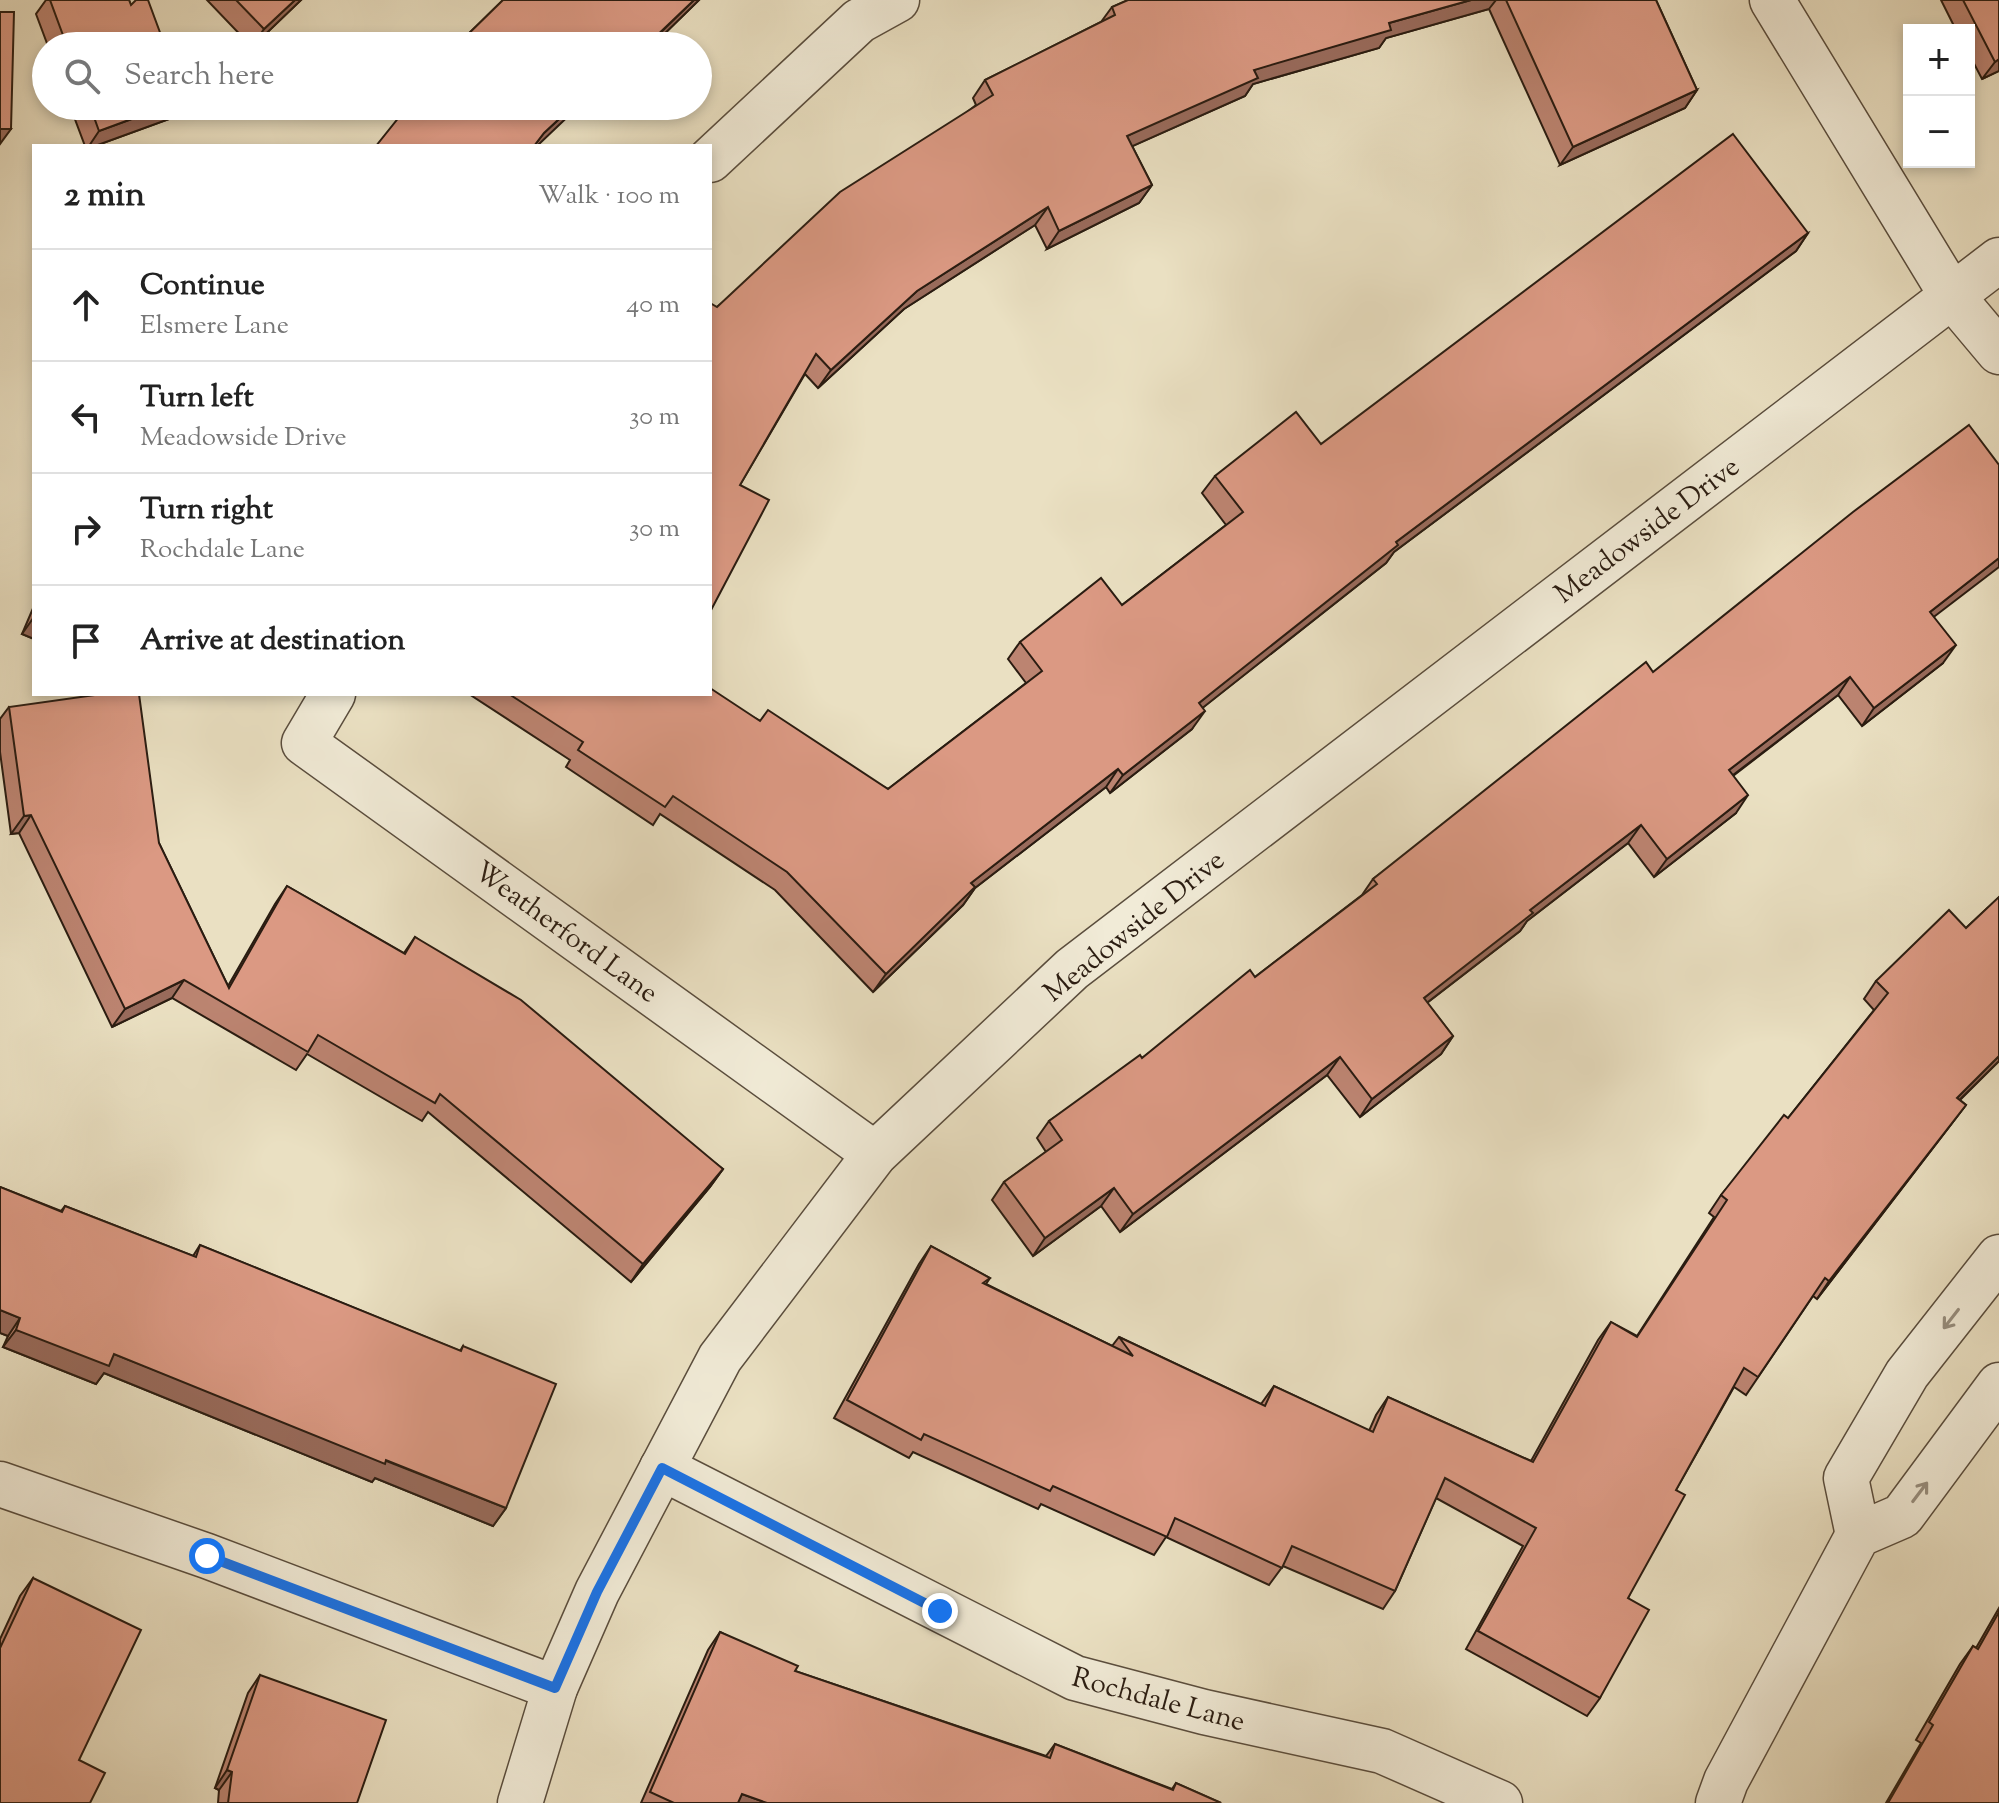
<!DOCTYPE html>
<meta charset="utf-8">
<style>
:root{--surface:#fff;--page:#f6f6f6;--text:#222;--muted:#767676;--line:#e0e0e0}
body{margin:0;font-family:"Sorts Mill Goudy",serif;background:var(--page);color:var(--text)}
.controls{position:absolute;right:24px;top:24px;display:grid;overflow:hidden;border-radius:0px;box-shadow:0 4px 12px #0003}
.controls button{width:72px;height:72px;display:grid;place-items:center;padding:0;border:0;border-bottom:2px solid var(--line);background:var(--surface);color:var(--text);font:40px sans-serif}
.stop{position:absolute;width:24px;height:24px;margin:-18px;border:6px solid #1a73e8;border-radius:50%;background:#fff}
.stop.end{background:#1a73e8;border-color:#fff;box-shadow:0 2px 8px #0008}
.list{margin:0;padding:0;list-style:none}
h2{display:flex;justify-content:space-between;align-items:center;height:104px;margin:0;padding:0 32px;font-size:34px}
h2 small{font-size:26px;font-weight:400;color:var(--muted)}
.list li{display:grid;grid-template-columns:52px 1fr auto;gap:24px;align-items:center;box-sizing:border-box;height:112px;padding:0 32px;border-top:2px solid var(--line)}
.list b{display:block;font-size:30px;white-space:nowrap}
.list p{margin:0;font-size:26px;white-space:nowrap;color:var(--muted)}
.list em{font-size:26px;font-style:normal;color:var(--muted)}
.icon{flex:none;width:44px;height:44px;fill:none;stroke:currentColor;stroke-width:2;stroke-linecap:round;stroke-linejoin:round}
.map{position:relative;flex:none;width:1999px;height:1803px;overflow:hidden}
.search{position:absolute;background:var(--surface);box-shadow:0 4px 12px #0003;left:32px;top:32px;width:680px;height:88px;display:flex;align-items:center;gap:20px;box-sizing:border-box;padding:0 28px;border-radius:44px;color:var(--muted);font-size:30px}
.panel{position:absolute;background:var(--surface);box-shadow:0 4px 12px #0003;left:32px;top:144px;width:680px;height:552px;border-radius:0px}
.map>svg:first-child{display:block}
.lines{fill:none;stroke-linecap:round;stroke-linejoin:round}
.minor-casing{stroke:#5a4d3d;stroke-width:47}
.minor{stroke:#f1ebd7;stroke-width:44}
.wall{fill:#bc8471;stroke:#2a1c11;stroke-width:2}
.shaded-wall{fill:#996b5c;stroke:#2a1c11;stroke-width:2}
.building{fill:#db9983;stroke:#2a1c11;stroke-width:2}
.oneway{stroke:#978e7e}
.route{stroke:#1a73e8;stroke-width:10}
.labels{text-anchor:middle;stroke-width:6;stroke-linejoin:round;paint-order:stroke}
.street-label{font-size:28px;fill:#2a1c11;stroke:#f1ebd7}
</style>
<div class="map">
<svg width="1999" height="1803" viewBox="0 0 1999 1803">
<rect width="100%" height="100%" fill="#eae0c2"/>
<filter id="stains"><feTurbulence type="fractalNoise" baseFrequency=".0025" numOctaves="4"/><feColorMatrix values="0 0 0 0 .2 0 0 0 0 .09 0 0 0 0 .02 0 0 0 .5 -.17"/></filter>
<radialGradient id="worn" r=".72"><stop offset=".6" stop-color="#630" stop-opacity="0"/><stop offset="1" stop-color="#630" stop-opacity=".3"/></radialGradient>
<g class="lines">
<defs>
<g id="minor">
<path d="M 1772,0 L 1952,296 L 1999,352"/>
<path d="M 710,160 L 859,21 L 897,0"/>
<path d="M 333,694 L 304,743 L 875,1154"/>
<path d="M 662,1468 L 1075,1678 L 1204,1712 L 1382,1751 L 1500,1803"/>
<path d="M 0,1484 L 207,1556 L 555,1688"/>
<path d="M 1858,1535 L 1846,1478 L 1907,1374 L 1999,1257"/>
<path d="M 520,1803 L 555,1688 L 597,1592 L 720,1358 L 875,1154 L 1072,969 L 1999,260"/>
<path d="M 1718,1803 L 1726,1781 L 1858,1535 L 1902,1516 L 1999,1385"/>
</g>
</defs>
<use href="#minor" class="minor-casing"/>
<use href="#minor" class="minor"/>
</g>
<g class="wall">
<path d="M 46,0 L 129,0 L 131,5 L 165,46 L 48,46 L 36,14 Z"/>
<path d="M 207,0 L 301,0 L 253,46 L 251,46 Z"/>
<path d="M 503,0 L 699,0 L 652,46 L 456,46 Z"/>
<path d="M 1128,0 L 1656,0 L 1697,90 L 1685,108 L 1560,165 L 1489,9 L 1386,38 L 1379,48 L 1253,84 L 1245,96 L 1132,146 L 1152,185 L 1139,203 L 1047,249 L 1035,225 L 904,309 L 818,388 L 805,374 L 740,485 L 717,307 L 976,105 L 973,98 L 985,80 L 1101,22 L 1112,7 Z"/>
<path d="M 1941,0 L 1999,0 L 1999,71 L 1982,79 L 1969,54 L 1969,30 L 1956,30 Z"/>
<path d="M 70,106 L 180,106 L 172,118 L 95,146 L 85,146 Z"/>
<path d="M 1808,233 L 1796,251 L 1394,552 L 1386,563 L 1202,708 L 1192,729 L 1110,793 L 1106,787 L 975,888 L 963,905 L 873,992 L 775,890 L 660,814 L 653,825 L 566,767 L 570,760 L 469,694 L 710,694 L 888,789 L 1026,683 L 1008,659 L 1020,642 L 1122,605 L 1226,525 L 1202,493 L 1215,476 L 1321,444 Z"/>
<path d="M 34,606 L 34,639 L 22,634 Z"/>
<path d="M 1934,617 L 1943,663 L 1862,726 L 1838,695 L 1733,776 L 1736,813 L 1654,877 L 1628,843 L 1527,921 L 1520,931 L 1427,1003 L 1453,1036 L 1441,1054 L 1360,1117 L 1327,1075 L 1120,1232 L 1101,1206 L 1033,1256 L 992,1200 L 1004,1182 L 1046,1152 L 1037,1138 L 1049,1121 L 1142,1058 L 1255,977 L 1362,895 L 1373,879 L 1653,672 Z"/>
<path d="M 9,707 L 159,843 L 228,986 L 275,904 L 287,886 L 404,953 L 415,937 L 723,1169 L 710,1187 L 631,1282 L 428,1112 L 422,1121 L 307,1054 L 296,1070 L 172,998 L 112,1027 L 19,833 L 11,834 L 0,752 L 0,719 Z"/>
<path d="M 1999,897 L 1999,1061 L 1960,1100 L 1966,1105 L 1953,1122 L 1817,1299 L 1813,1296 L 1746,1395 L 1734,1387 L 1676,1490 L 1628,1598 L 1600,1698 L 1587,1716 L 1466,1649 L 1523,1546 L 1436,1498 L 1395,1591 L 1383,1609 L 1283,1566 L 1269,1585 L 1166,1537 L 1154,1555 L 1041,1504 L 1038,1509 L 913,1452 L 909,1458 L 834,1418 L 919,1264 L 931,1246 L 990,1278 L 986,1284 L 1112,1346 L 1119,1337 L 1261,1404 L 1274,1386 L 1369,1431 L 1376,1415 L 1388,1397 L 1531,1461 L 1598,1340 L 1611,1322 L 1637,1336 L 1714,1217 L 1709,1213 L 1721,1195 L 1788,1118 L 1874,1010 L 1864,999 L 1876,981 L 1966,928 Z"/>
<path d="M 0,1187 L 61,1211 L 65,1206 L 193,1256 L 200,1245 L 460,1351 L 463,1346 L 506,1508 L 493,1526 L 375,1478 L 372,1482 L 104,1373 L 96,1384 L 3,1347 L 8,1336 L 0,1333 Z"/>
<path d="M 33,1578 L 79,1760 L 0,1803 L 0,1639 L 20,1596 Z"/>
<path d="M 1999,1608 L 1999,1803 L 1886,1803 L 1921,1743 L 1916,1740 L 1960,1664 L 1973,1646 L 1976,1648 Z"/>
<path d="M 720,1632 L 795,1671 L 1046,1756 L 1055,1744 L 1172,1789 L 1176,1783 L 1221,1803 L 641,1803 L 708,1650 Z"/>
<path d="M 260,1675 L 357,1803 L 218,1803 L 219,1790 L 215,1788 L 248,1693 Z"/>
</g>
<g class="shaded-wall">
<path d="M 295,0 L 301,0 L 253,46 L 264,29 Z"/>
<path d="M 694,0 L 699,0 L 652,46 L 647,46 Z"/>
<path d="M 1471,0 L 1496,0 L 1489,9 L 1386,38 L 1379,48 L 1253,84 L 1245,96 L 1115,154 L 1127,136 L 1254,70 L 1389,23 Z"/>
<path d="M 1999,59 L 1999,71 L 1982,79 L 1995,62 Z"/>
<path d="M 1697,90 L 1685,108 L 1560,165 L 1573,147 Z"/>
<path d="M 167,106 L 180,106 L 172,118 L 95,146 L 89,146 L 99,131 Z"/>
<path d="M 573,106 L 579,106 L 537,146 L 534,146 L 544,133 Z"/>
<path d="M 0,129 L 11,129 L 0,144 Z"/>
<path d="M 1152,185 L 1139,203 L 1047,249 L 1059,231 Z"/>
<path d="M 1048,207 L 1035,225 L 904,309 L 818,388 L 831,370 L 917,291 Z"/>
<path d="M 1808,233 L 1796,251 L 1394,552 L 1386,563 L 1186,721 L 1199,703 L 1396,542 Z"/>
<path d="M 1999,558 L 1999,567 L 1918,629 L 1930,612 Z"/>
<path d="M 34,617 L 34,639 L 22,634 Z"/>
<path d="M 1956,645 L 1943,663 L 1862,726 L 1874,708 Z"/>
<path d="M 1850,677 L 1838,695 L 1716,788 L 1729,770 Z"/>
<path d="M 1205,711 L 1192,729 L 1110,793 L 1123,775 Z"/>
<path d="M 1118,769 L 1106,787 L 975,888 L 963,905 L 873,992 L 886,974 L 971,883 Z"/>
<path d="M 1748,795 L 1736,813 L 1654,877 L 1667,859 Z"/>
<path d="M 31,815 L 19,833 L 11,834 L 24,816 Z"/>
<path d="M 1641,825 L 1628,843 L 1527,921 L 1520,931 L 1411,1015 L 1424,998 L 1530,910 Z"/>
<path d="M 184,980 L 172,998 L 112,1027 L 125,1009 Z"/>
<path d="M 1453,1036 L 1441,1054 L 1360,1117 L 1372,1099 Z"/>
<path d="M 1999,1056 L 1999,1061 L 1944,1115 L 1957,1098 Z"/>
<path d="M 1340,1057 L 1327,1075 L 1120,1232 L 1133,1214 Z"/>
<path d="M 1966,1105 L 1953,1122 L 1817,1299 L 1829,1281 Z"/>
<path d="M 723,1169 L 710,1187 L 631,1282 L 643,1264 Z"/>
<path d="M 1114,1188 L 1101,1206 L 1033,1256 L 1045,1238 Z"/>
<path d="M 0,1310 L 20,1318 L 8,1336 L 0,1333 Z"/>
<path d="M 16,1330 L 114,1354 L 506,1508 L 493,1526 L 375,1478 L 372,1482 L 104,1373 L 96,1384 L 3,1347 Z"/>
<path d="M 227,1770 L 232,1772 L 219,1790 L 215,1788 Z"/>
<path d="M 742,1794 L 767,1803 L 735,1803 Z"/>
</g>
<g class="building">
<path d="M 50,0 L 129,0 L 131,5 L 136,0 L 148,0 L 165,46 L 67,46 Z"/>
<path d="M 236,0 L 295,0 L 264,29 Z"/>
<path d="M 503,0 L 694,0 L 649,43 L 644,37 L 635,46 L 456,46 Z"/>
<path d="M 1128,0 L 1471,0 L 1389,23 L 1391,30 L 1254,70 L 1258,78 L 1127,136 L 1152,185 L 1059,231 L 1048,207 L 917,291 L 831,370 L 816,354 L 740,485 L 769,500 L 710,612 L 710,303 L 717,307 L 840,192 L 993,95 L 985,80 L 1115,15 L 1112,7 Z"/>
<path d="M 1506,0 L 1656,0 L 1697,90 L 1573,147 Z"/>
<path d="M 1963,0 L 1999,0 L 1999,59 L 1995,62 Z"/>
<path d="M 0,12 L 14,12 L 11,129 L 0,129 Z"/>
<path d="M 90,106 L 167,106 L 99,131 Z"/>
<path d="M 408,106 L 573,106 L 544,133 L 534,146 L 376,146 Z"/>
<path d="M 1733,134 L 1808,233 L 1396,542 L 1398,545 L 1199,703 L 1205,711 L 1123,775 L 1118,769 L 971,883 L 975,887 L 886,974 L 787,872 L 673,796 L 665,807 L 578,750 L 583,742 L 509,694 L 710,694 L 710,688 L 760,721 L 768,710 L 888,789 L 1042,671 L 1020,642 L 1101,578 L 1122,605 L 1243,512 L 1215,476 L 1296,412 L 1321,444 Z"/>
<path d="M 1969,425 L 1999,465 L 1999,558 L 1930,612 L 1956,645 L 1874,708 L 1850,677 L 1729,770 L 1748,795 L 1667,859 L 1641,825 L 1530,910 L 1533,913 L 1424,998 L 1453,1036 L 1372,1099 L 1340,1057 L 1133,1214 L 1114,1188 L 1045,1238 L 1004,1182 L 1062,1140 L 1049,1121 L 1140,1055 L 1142,1058 L 1250,970 L 1255,977 L 1377,884 L 1373,879 L 1646,662 L 1653,672 L 1853,512 Z"/>
<path d="M 102,694 L 139,694 L 159,843 L 229,988 L 287,886 L 405,954 L 415,937 L 521,1000 L 723,1169 L 643,1264 L 440,1094 L 435,1103 L 318,1035 L 308,1052 L 184,980 L 125,1009 L 31,815 L 24,816 L 9,707 Z"/>
<path d="M 1999,897 L 1999,1056 L 1957,1098 L 1966,1105 L 1829,1281 L 1825,1278 L 1758,1377 L 1744,1368 L 1676,1490 L 1685,1495 L 1628,1598 L 1649,1610 L 1600,1698 L 1478,1631 L 1536,1528 L 1445,1478 L 1395,1591 L 1292,1546 L 1282,1568 L 1175,1518 L 1167,1537 L 1053,1486 L 1050,1491 L 924,1434 L 921,1440 L 847,1400 L 931,1246 L 990,1278 L 983,1283 L 1133,1356 L 1119,1337 L 1265,1406 L 1274,1386 L 1373,1432 L 1388,1397 L 1533,1462 L 1611,1322 L 1637,1337 L 1727,1200 L 1721,1195 L 1784,1115 L 1788,1118 L 1888,993 L 1876,981 L 1949,910 L 1966,928 Z"/>
<path d="M 0,1187 L 62,1212 L 65,1206 L 196,1257 L 200,1245 L 461,1351 L 463,1346 L 556,1384 L 506,1508 L 386,1460 L 385,1464 L 114,1354 L 109,1366 L 16,1330 L 20,1318 L 0,1310 Z"/>
<path d="M 33,1578 L 141,1630 L 79,1760 L 105,1773 L 90,1803 L 0,1803 L 0,1648 Z"/>
<path d="M 1999,1612 L 1999,1803 L 1888,1803 L 1933,1725 L 1929,1722 L 1973,1646 L 1978,1649 Z"/>
<path d="M 720,1632 L 798,1666 L 795,1671 L 1050,1758 L 1055,1744 L 1173,1790 L 1176,1783 L 1221,1803 L 767,1803 L 742,1794 L 738,1803 L 674,1803 L 650,1792 Z"/>
<path d="M 260,1675 L 386,1720 L 357,1803 L 228,1803 L 232,1772 L 227,1770 Z"/>
</g>
<defs><path id="oneway-shaft" d="M-6 0H5M1.5-3L5.5 0L1.5 3" fill="none" stroke-width="1.6" stroke-linecap="round" stroke-linejoin="round" transform="scale(2)"/></defs>
<g class="oneway">
<use href="#oneway-shaft" transform="translate(1951 1319) rotate(128)"/>
<use href="#oneway-shaft" transform="translate(1920 1492) rotate(-53)"/>
</g>
<g class="lines">
<path class="route" d="M 207,1556 L 555,1688 L 597,1592 L 662,1468 L 940,1611"/>
</g>
<g class="labels">
<g class="street-label">
<text transform="translate(1646 529) rotate(-37)" y="10">Meadowside Drive</text>
<text transform="translate(1133 925) rotate(-39)" y="10">Meadowside Drive</text>
<text transform="translate(567 931) rotate(36)" y="10">Weatherford Lane</text>
<text transform="translate(1159 1698) rotate(15)" y="10">Rochdale Lane</text>
</g>
</g>
<rect width="100%" height="100%" filter="url(#stains)"/>
<rect width="100%" height="100%" fill="url(#worn)"/>
</svg>
<div class="controls">
<button>+</button>
<button>−</button>
</div>
<div class="stop" style="left:207px;top:1556px"></div>
<div class="stop end" style="left:940px;top:1611px"></div>
<div class="search"><svg class="icon" aria-label="search" viewBox="0 0 24 24"><circle cx="10" cy="10" r="6"/><path d="M15 15l6 6"/></svg>Search here</div>
<section class="panel">
<h2>2 min<small>Walk · 100 m</small></h2>
<ul class="list">
<li><svg class="icon" aria-label="ahead" viewBox="0 0 24 24"><path d="M12 20V5M6 11l6-6 6 6"/></svg><div><b>Continue</b><p>Elsmere Lane</p></div><em>40 m</em></li>
<li><svg class="icon" aria-label="left" viewBox="0 0 24 24"><path d="M17 20v-9H6M10 6l-5 5 5 5"/></svg><div><b>Turn left</b><p>Meadowside Drive</p></div><em>30 m</em></li>
<li><svg class="icon" aria-label="right" viewBox="0 0 24 24"><path d="M7 20v-9h11M14 6l5 5-5 5"/></svg><div><b>Turn right</b><p>Rochdale Lane</p></div><em>30 m</em></li>
<li><svg class="icon" aria-label="arrive" viewBox="0 0 24 24"><path d="M6 21V4h12l-3 4 3 4H6"/></svg><div><b>Arrive at destination</b></div></li>
</ul>
</section>
</div>
